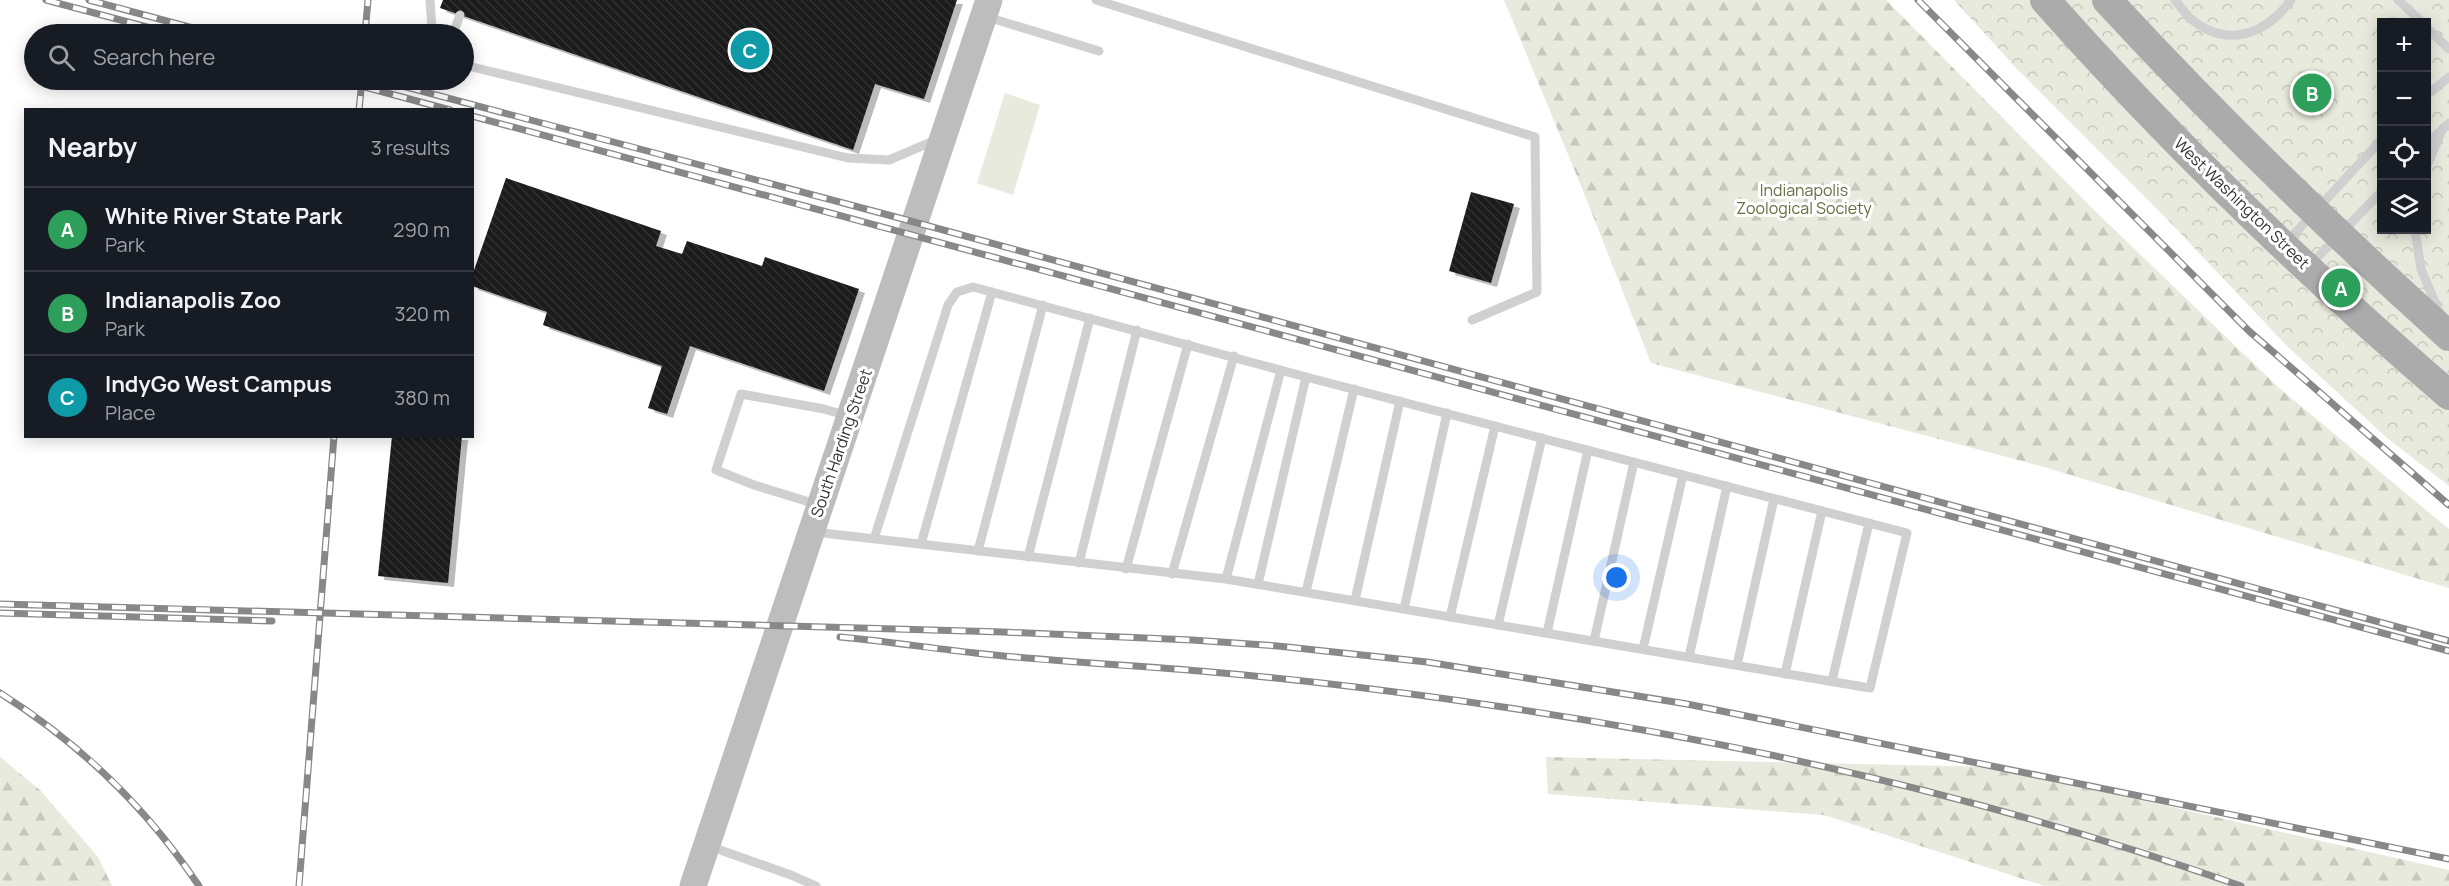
<!DOCTYPE html>
<meta charset="utf-8">
<style>
:root{--surface:#171b24;--page:#20242c;--text:#f1f3f6;--muted:#9ea1a6;--line:#363941;--accent:#ea580c}
body{margin:0;font-family:Manrope,sans-serif;background:var(--page);color:var(--text)}
.controls{position:absolute;right:18px;top:18px;display:grid;overflow:hidden;border-radius:0px;box-shadow:0 3px 15px #0003}
.controls button{width:54px;height:54px;display:grid;place-items:center;padding:0;border:0;border-bottom:2px solid var(--line);background:var(--surface);color:var(--text);font:30px sans-serif}
.you{position:absolute;left:1617px;top:578px;width:21px;height:21px;margin:-15px;border:4px solid #fff;border-radius:50%;background:#1a73e8;box-shadow:0 0 0 9px #1a73e833}
.badge{display:grid;place-items:center;width:39px;height:39px;border-radius:50%;background:var(--accent);color:#fff;font-size:20px;font-weight:700}
.pin{position:absolute;translate:-50% -50%;border:3px solid #fff;box-shadow:0 2px 6px #0006}
.list{margin:0;padding:0;list-style:none}
h2{display:flex;justify-content:space-between;align-items:center;height:78px;margin:0;padding:0 24px;font-size:26px}
h2 small{font-size:20px;font-weight:400;color:var(--muted)}
.list li{display:grid;grid-template-columns:39px 1fr auto;gap:18px;align-items:center;box-sizing:border-box;height:84px;padding:0 24px;border-top:2px solid var(--line)}
.list b{display:block;font-size:22px;white-space:nowrap}
.list p{margin:0;font-size:20px;white-space:nowrap;color:var(--muted)}
.list em{font-size:20px;font-style:normal;color:var(--muted)}
.icon{flex:none;width:33px;height:33px;fill:none;stroke:currentColor;stroke-width:2;stroke-linecap:round;stroke-linejoin:round}
.map{position:relative;flex:none;width:2449px;height:886px;overflow:hidden}
.search{position:absolute;background:var(--surface);box-shadow:0 3px 15px #0003;left:24px;top:24px;width:450px;height:66px;display:flex;align-items:center;gap:15px;box-sizing:border-box;padding:0 21px;border-radius:33px;color:var(--muted);font-size:22px}
.panel{position:absolute;background:var(--surface);box-shadow:0 3px 15px #0003;left:24px;top:108px;width:450px;height:330px;border-radius:0px}
.map>svg:first-child{display:block}
.forest{fill:url(#forest-firs)}
.park{fill:url(#park-crowns);fill-rule:evenodd}
.pitch{fill:#e7eadc}
.building{fill:url(#building-back-hatch);filter:url(#shadow)}
.lines{fill:none;stroke-linecap:round;stroke-linejoin:round}
.lane{stroke:#d0d0d0;stroke-width:9}
.secondary{stroke:#bdbdbd;stroke-width:27}
.primary{stroke:#ababab;stroke-width:30}
.rail-casing{stroke:#888;stroke-width:7}
.rail{stroke:#fff;stroke-width:4.5;stroke-dasharray:14;stroke-linecap:butt}
.labels{text-anchor:middle;stroke-width:6;stroke-linejoin:round;paint-order:stroke}
.park-label{font-size:16px;fill:#636f40;stroke:#fff}
.street-label{font-size:16px;fill:#333;stroke:#fff}
</style>
<div class="map">
<svg width="2449" height="886" viewBox="0 0 2449 886">
<defs>
<pattern id="forest-firs" width="22" height="20" patternUnits="userSpaceOnUse" patternTransform="scale(1.5)"><rect width="22" height="20" fill="#e7eadc"/><path d="M5 1l3.5 6h-7zM16 11l3.5 6h-7z" fill="#c7c9bd"/></pattern>
<pattern id="park-crowns" width="20" height="18" patternUnits="userSpaceOnUse" patternTransform="scale(1.5)"><rect width="20" height="18" fill="#e7eadc"/><path d="M2 6a3 3 0 1 1 6 0M12 15a3 3 0 1 1 6 0" fill="none" stroke="#c7c9bd"/></pattern>
<pattern id="building-back-hatch" width="6" height="6" patternUnits="userSpaceOnUse" patternTransform="scale(1.5)"><rect width="6" height="6" fill="#1a1a1a"/><path d="M-1 5l2 2M0 0l6 6M5-1l2 2" fill="none" stroke="#333"/></pattern>
<filter id="shadow"><feDropShadow dx="6" dy="4" stdDeviation="0" flood-color="#0004"/></filter>
</defs>
<rect width="100%" height="100%" fill="#fff"/>
<g class="forest">
<path d="M 1504,0 L 1886,0 L 2095,211 L 2279,388 L 2449,529 L 2449,588 L 2037,465 L 1651,363 L 1584,193 Z"/>
<path d="M 0,757 L 40,790 L 98,857 L 112,886 L 0,886 Z"/>
<path d="M 1546,757 L 1996,767 L 2449,870 L 2449,886 L 2045,886 L 1824,815 L 1548,794 Z"/>
</g>
<path class="park" d="M 1954,0 L 2449,0 L 2449,486 L 2387,438 L 2288,347 L 2164,216 L 2018,70 ZM 2382,22 L 2426,22 L 2426,230 L 2382,230 Z"/>
<path class="pitch" d="M 1005,93 L 1040,105 L 1013,195 L 977,183 Z"/>
<g class="building">
<path d="M 443,0 L 957,0 L 924,99 L 875,84 L 853,150 L 440,8 Z"/>
<path d="M 506,178 L 661,231 L 656,246 L 682,254 L 687,241 L 762,266 L 765,257 L 859,289 L 824,391 L 690,346 L 667,414 L 648,408 L 662,366 L 543,325 L 547,312 L 472,286 L 472,276 Z"/>
<path d="M 1471,192 L 1514,204 L 1491,283 L 1449,271 Z"/>
<path d="M 392,436 L 462,436 L 448,583 L 378,576 Z"/>
</g>
<g class="lines">
<g class="lane">
<path d="M 430,0 L 432,30 L 437,34"/>
<path d="M 1096,0 L 1535,137 L 1537,292 L 1472,320"/>
<path d="M 2175,0 C 2180,6 2185,13 2190,18 C 2226,49 2265,35 2291,0"/>
<path d="M 2398,0 L 2422,22"/>
<path d="M 987,17 L 1099,51"/>
<path d="M 2426,27 L 2449,49"/>
<path d="M 453,34 L 460,15"/>
<path d="M 464,61 L 468,66 L 848,158 L 889,160 L 936,140"/>
<path d="M 2426,96 L 2449,77"/>
<path d="M 2426,145 L 2449,123"/>
<path d="M 2426,168 L 2443,128"/>
<path d="M 2415,230 L 2421,269 L 2440,314"/>
<path d="M 2286,243 L 2382,139"/>
<path d="M 2309,266 L 2382,191"/>
<path d="M 819,505 L 754,485 L 716,470 L 741,394 L 824,409 L 848,416"/>
<path d="M 814,532 L 1226,579 L 1870,688 L 1907,533 L 1306,377 L 973,287 L 957,292 L 948,305 L 874,539"/>
<path d="M 921,544 L 992,292"/>
<path d="M 978,551 L 1043,305"/>
<path d="M 1028,557 L 1090,318"/>
<path d="M 1079,563 L 1137,330"/>
<path d="M 1126,569 L 1188,344"/>
<path d="M 1172,574 L 1234,356"/>
<path d="M 1226,579 L 1281,370"/>
<path d="M 1258,584 L 1306,377"/>
<path d="M 1306,592 L 1354,389"/>
<path d="M 1355,600 L 1400,401"/>
<path d="M 1404,609 L 1447,413"/>
<path d="M 1450,617 L 1495,426"/>
<path d="M 1498,625 L 1542,438"/>
<path d="M 1547,633 L 1588,450"/>
<path d="M 1594,641 L 1634,462"/>
<path d="M 1643,649 L 1683,475"/>
<path d="M 1689,657 L 1727,486"/>
<path d="M 1737,665 L 1774,499"/>
<path d="M 1785,674 L 1822,511"/>
<path d="M 1832,681 L 1869,523"/>
<path d="M 709,846 L 791,875 L 816,886"/>
</g>
<path class="secondary" d="M 693,886 L 989,0"/>
<g class="primary">
<path d="M 2045,0 C 2170,141 2306,272 2449,395"/>
<path d="M 2107,0 C 2216,118 2330,229 2449,336"/>
</g>
<defs>
<g id="rail">
<path d="M 46,0 L 173,34"/>
<path d="M 89,0 L 215,34"/>
<path d="M 1918,0 L 2249,331 L 2449,505"/>
<path d="M 365,34 L 368,0"/>
<path d="M 339,80 L 450,110"/>
<path d="M 380,80 L 892,216 L 2449,641"/>
<path d="M 359,110 L 362,80"/>
<path d="M 472,116 L 2449,651"/>
<path d="M 0,604 L 1003,632 L 1192,640 L 1278,646 L 1427,662 L 1687,704 L 2449,859"/>
<path d="M 0,613 L 272,621"/>
<path d="M 840,637 C 885,641 930,648 975,653 C 1054,662 1133,665 1211,672 C 1306,680 1402,692 1496,706 C 1749,743 2000,801 2241,886"/>
<path d="M 0,693 C 81,744 146,807 199,886"/>
<path d="M 299,886 L 334,436"/>
</g>
</defs>
<use href="#rail" class="rail-casing"/>
<use href="#rail" class="rail"/>
</g>
<g class="labels">
<g class="park-label">
<text x="1804" y="196">Indianapolis<tspan x="1804" dy="18">Zoological Society</tspan></text>
</g>
<g class="street-label">
<text transform="translate(2242 203) rotate(44)" y="6">West Washington Street</text>
<text transform="translate(841 443) rotate(-71)" y="6">South Harding Street</text>
</g>
</g>
</svg>
<div class="controls">
<button>+</button>
<button>−</button>
<button><svg class="icon" aria-label="locate" viewBox="0 0 24 24"><circle cx="12" cy="12" r="6"/><path d="M12 2v4M12 18v4M2 12h4M18 12h4"/></svg></button>
<button><svg class="icon" aria-label="layers" viewBox="0 0 24 24"><path d="M12 4l9 5-9 5-9-5zM3 14l9 5 9-5"/></svg></button>
</div>
<div class="you"></div>
<div class="pin badge" style="left:2341px;top:288px;background:#2e9e5b">A</div>
<div class="pin badge" style="left:2312px;top:93px;background:#2e9e5b">B</div>
<div class="pin badge" style="left:750px;top:50px;background:#0f9aa8">C</div>
<div class="search"><svg class="icon" aria-label="search" viewBox="0 0 24 24"><circle cx="10" cy="10" r="6"/><path d="M15 15l6 6"/></svg>Search here</div>
<section class="panel">
<h2>Nearby<small>3 results</small></h2>
<ul class="list">
<li><span class="badge" style="background:#2e9e5b">A</span><div><b>White River State Park</b><p>Park</p></div><em>290 m</em></li>
<li><span class="badge" style="background:#2e9e5b">B</span><div><b>Indianapolis Zoo</b><p>Park</p></div><em>320 m</em></li>
<li><span class="badge" style="background:#0f9aa8">C</span><div><b>IndyGo West Campus</b><p>Place</p></div><em>380 m</em></li>
</ul>
</section>
</div>
